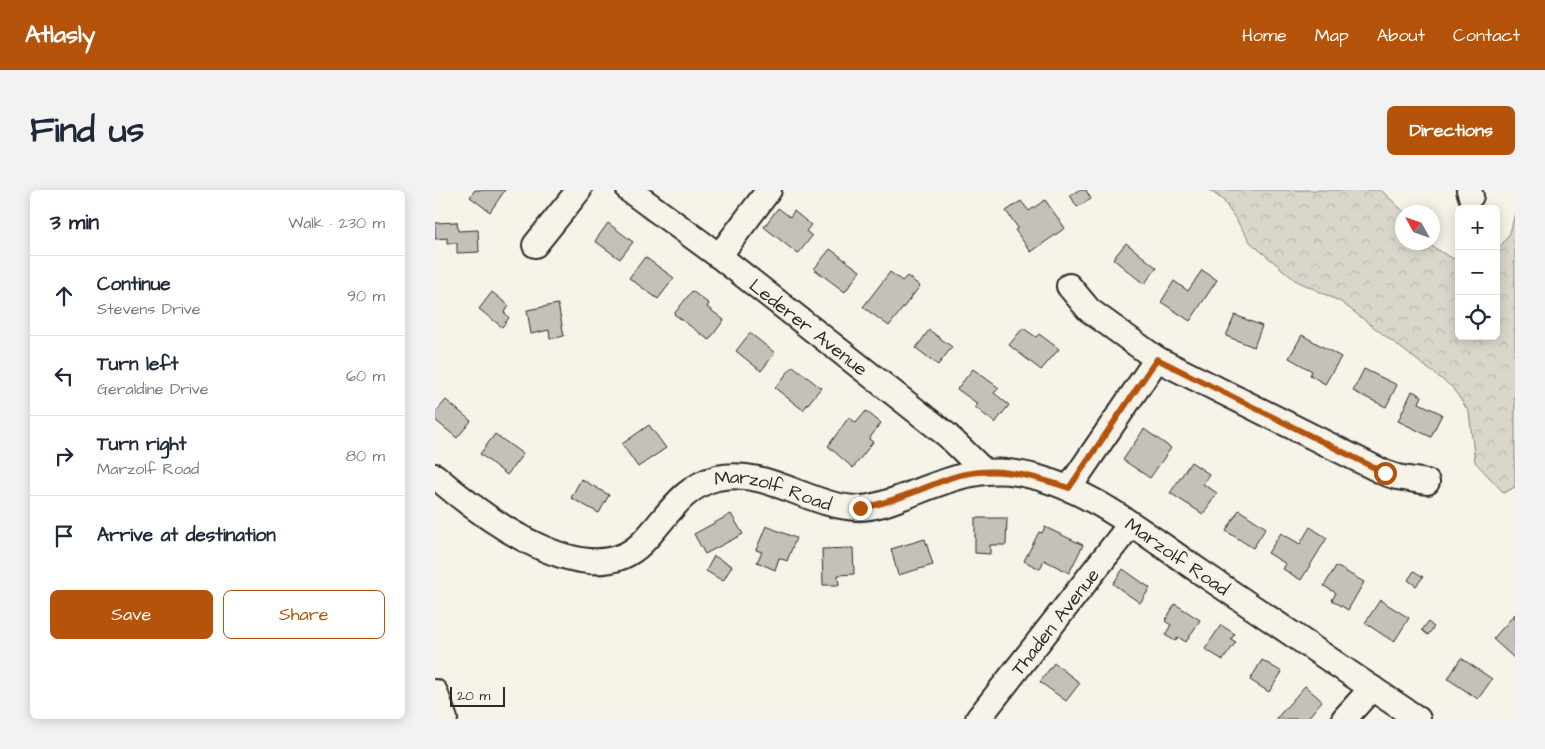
<!DOCTYPE html>
<meta charset="utf-8">
<style>
:root{--surface:#fff;--page:#f2f2f3;--text:#1f2937;--muted:#747a83;--line:#e0e1e3;--accent:#b45309}
body{margin:0;font-family:"Architects Daughter",sans-serif;background:var(--page);color:var(--text)}
.controls{position:absolute;right:15px;top:15px;display:grid;overflow:hidden;border-radius:8px;box-shadow:0 2px 12px #0003}
.controls button{width:45px;height:45px;display:grid;place-items:center;padding:0;border:0;border-bottom:1px solid var(--line);background:var(--surface);color:var(--text);font:25px sans-serif}
.compass{position:absolute;left:960px;top:15px;width:45px;height:45px;border-radius:50%;background:var(--surface);box-shadow:0 2px 12px #0003;rotate:310deg}
.scale{position:absolute;left:15px;bottom:12px;width:55px;box-sizing:border-box;padding-left:5px;border:2px solid #2b2b2b;border-top:0;font-size:14px;line-height:18px;white-space:nowrap;color:#2b2b2b;-webkit-text-stroke:4px #f7f3e8;paint-order:stroke}
.stop{position:absolute;width:15px;height:15px;margin:-11px;border:4px solid #b45309;border-radius:50%;background:#fff}
.stop.end{background:#b45309;border-color:#fff;box-shadow:0 1px 5px #0008}
.list{margin:0;padding:0;list-style:none}
h2{display:flex;justify-content:space-between;align-items:center;height:65px;margin:0;padding:0 20px;font-size:21px}
h2 small{font-size:16px;font-weight:400;color:var(--muted)}
.list li{display:grid;grid-template-columns:32px 1fr auto;gap:15px;align-items:center;box-sizing:border-box;height:80px;padding:0 20px;border-top:1px solid var(--line)}
.list b{display:block;font-size:19px;white-space:nowrap}
.list p{margin:0;font-size:16px;white-space:nowrap;color:var(--muted)}
.list em{font-size:16px;font-style:normal;color:var(--muted)}
.actions{display:flex;gap:10px;padding:15px 20px}
.actions a{flex:1;padding:11px 0;border:1px solid var(--accent);border-radius:8px;text-align:center;font-size:18px;color:var(--accent)}
.actions .main{background:var(--accent);color:#fff}
.icon{flex:none;width:28px;height:28px;fill:none;stroke:currentColor;stroke-width:2;stroke-linecap:round;stroke-linejoin:round}
.map{position:relative;flex:none;width:1080px;height:529px;overflow:hidden;border-radius:8px}
header{display:flex;align-items:center;gap:30px;box-sizing:border-box;height:70px;padding:0 25px;background:var(--accent);color:#fff}
header strong{font-size:24px}
nav{display:flex;gap:28px;margin-inline-start:auto;font-size:18px}
.intro{display:flex;align-items:center;justify-content:space-between;box-sizing:border-box;height:120px;padding:0 30px}
h1{margin:0;font-size:35px}
.button{padding:12px 22px;border-radius:8px;background:var(--accent);color:#fff;font-size:18px;font-weight:700}
main{display:flex;gap:30px;padding:0 30px}
aside{flex:1;background:var(--surface);border-radius:8px;box-shadow:0 2px 12px #0003}
.map>svg:first-child{display:block}
.forest{fill:url(#forest-crowns);stroke:#82807c}
.building{fill:#c4c1b9;stroke:#2b2b2b}
.lines{fill:none;stroke-linecap:round;stroke-linejoin:round}
.minor-casing{stroke:#2b2b2b;stroke-width:28}
.minor{stroke:#f7f3e8;stroke-width:24}
.route{stroke:#b45309;stroke-width:6}
.labels{text-anchor:middle;stroke-width:4;stroke-linejoin:round;paint-order:stroke}
.street-label{font-size:19px;fill:#2b2b2b;stroke:#f7f3e8}
</style>
<header>
<strong>Atlasly</strong>
<nav><a>Home</a><a>Map</a><a>About</a><a>Contact</a></nav>
</header>
<div class="intro"><h1>Find us</h1><a class="button">Directions</a></div>
<main>
<aside>
<h2>3 min<small>Walk · 230 m</small></h2>
<ul class="list">
<li><svg class="icon" aria-label="ahead" viewBox="0 0 24 24"><path d="M12 20V5M6 11l6-6 6 6"/></svg><div><b>Continue</b><p>Stevens Drive</p></div><em>90 m</em></li>
<li><svg class="icon" aria-label="left" viewBox="0 0 24 24"><path d="M17 20v-9H6M10 6l-5 5 5 5"/></svg><div><b>Turn left</b><p>Geraldine Drive</p></div><em>60 m</em></li>
<li><svg class="icon" aria-label="right" viewBox="0 0 24 24"><path d="M7 20v-9h11M14 6l5 5-5 5"/></svg><div><b>Turn right</b><p>Marzolf Road</p></div><em>80 m</em></li>
<li><svg class="icon" aria-label="arrive" viewBox="0 0 24 24"><path d="M6 21V4h12l-3 4 3 4H6"/></svg><div><b>Arrive at destination</b></div></li>
</ul>
<div class="actions"><a class="main">Save</a><a>Share</a></div>
</aside>
<div class="map">
<svg width="1080" height="529" viewBox="0 0 1080 529">
<defs>
<pattern id="forest-crowns" width="20" height="18" patternUnits="userSpaceOnUse" patternTransform="scale(1.25)"><rect width="20" height="18" fill="#dad6cc"/><path d="M2 6a3 3 0 1 1 6 0M12 15a3 3 0 1 1 6 0" fill="none" stroke="#bbb8af"/></pattern>
</defs>
<rect width="100%" height="100%" fill="#f7f3e8"/>
<filter id="ink" filterUnits="userSpaceOnUse"><feTurbulence type="fractalNoise" baseFrequency=".02" numOctaves="2"/><feDisplacementMap in="SourceGraphic" scale="10" xChannelSelector="R" yChannelSelector="G"/><feConvolveMatrix kernelMatrix="1 2 1 2 8 2 1 2 1" color-interpolation-filters="sRGB"/></filter>
<g filter="url(#ink)">
<path class="forest" d="M 774,0 L 946,0 L 969,22 L 968,52 L 991,53 L 1024,72 L 1024,146 L 1061,146 L 1061,63 L 1075,43 L 1080,23 L 1080,297 L 1069,303 L 1040,272 L 1034,222 L 1017,197 L 906,112 L 860,90 L 816,53 L 788,10 Z"/>
<g class="building">
<path d="M 40,0 L 70,0 L 55,22 L 35,7 Z"/>
<path d="M 644,0 L 651,0 L 656,9 L 642,17 L 635,5 Z"/>
<path d="M 610,10 L 630,38 L 596,62 L 580,40 L 583,38 L 571,21 L 586,11 L 594,21 Z"/>
<path d="M 343,18 L 355,27 L 359,21 L 376,35 L 371,41 L 377,46 L 363,64 L 329,37 Z"/>
<path d="M 22,32 L 23,41 L 43,40 L 44,62 L 22,63 L 22,53 L 12,53 L 12,48 L 0,49 L 0,33 Z"/>
<path d="M 173,33 L 198,52 L 185,69 L 160,51 Z"/>
<path d="M 691,53 L 722,78 L 709,94 L 678,69 Z"/>
<path d="M 395,59 L 425,81 L 410,102 L 379,79 Z"/>
<path d="M 210,67 L 239,88 L 223,109 L 194,88 Z"/>
<path d="M 767,80 L 782,90 L 755,131 L 726,112 L 739,91 L 753,101 Z"/>
<path d="M 455,82 L 467,91 L 472,86 L 485,96 L 454,136 L 428,117 Z"/>
<path d="M 257,101 L 274,114 L 272,117 L 289,130 L 274,150 L 239,124 Z"/>
<path d="M 57,102 L 74,116 L 69,122 L 74,128 L 67,137 L 44,119 Z"/>
<path d="M 123,114 L 129,146 L 115,149 L 114,140 L 96,144 L 92,120 Z"/>
<path d="M 800,125 L 827,136 L 819,157 L 791,146 Z"/>
<path d="M 588,138 L 601,147 L 604,144 L 624,159 L 606,180 L 574,155 Z"/>
<path d="M 494,140 L 517,157 L 503,175 L 481,158 Z"/>
<path d="M 315,143 L 340,163 L 326,181 L 301,161 Z"/>
<path d="M 867,145 L 906,167 L 890,194 L 875,185 L 877,181 L 854,168 Z"/>
<path d="M 358,176 L 386,198 L 368,220 L 340,198 Z"/>
<path d="M 538,179 L 564,198 L 559,203 L 574,215 L 560,233 L 540,217 L 543,214 L 522,199 Z"/>
<path d="M 929,179 L 962,195 L 951,217 L 918,201 Z"/>
<path d="M 977,201 L 987,206 L 984,213 L 1007,224 L 996,247 L 963,231 Z"/>
<path d="M 11,210 L 36,231 L 22,248 L 0,230 L 0,223 Z"/>
<path d="M 431,221 L 446,233 L 434,249 L 438,252 L 418,278 L 393,256 L 414,227 L 421,233 Z"/>
<path d="M 214,235 L 231,258 L 203,277 L 187,254 Z"/>
<path d="M 709,239 L 736,258 L 715,288 L 688,270 Z"/>
<path d="M 60,244 L 88,264 L 72,285 L 45,264 Z"/>
<path d="M 756,272 L 774,284 L 768,294 L 782,303 L 768,324 L 735,303 Z"/>
<path d="M 146,289 L 174,305 L 164,323 L 136,308 Z"/>
<path d="M 804,320 L 831,338 L 818,358 L 791,341 Z"/>
<path d="M 296,324 L 308,344 L 270,364 L 259,344 Z"/>
<path d="M 540,328 L 572,328 L 571,355 L 555,355 L 555,364 L 540,363 Z"/>
<path d="M 331,336 L 361,348 L 352,371 L 344,368 L 340,380 L 322,372 L 327,362 L 321,360 Z"/>
<path d="M 610,337 L 648,355 L 634,383 L 609,370 L 605,379 L 589,371 L 604,342 L 607,343 Z"/>
<path d="M 875,337 L 892,348 L 866,390 L 848,379 L 851,374 L 833,363 L 846,343 L 865,354 Z"/>
<path d="M 490,349 L 498,375 L 463,385 L 456,359 Z"/>
<path d="M 418,358 L 419,384 L 403,385 L 404,395 L 388,395 L 387,359 Z"/>
<path d="M 279,366 L 297,376 L 288,391 L 271,381 Z"/>
<path d="M 901,376 L 929,392 L 913,420 L 897,410 L 901,403 L 889,396 Z"/>
<path d="M 688,379 L 715,398 L 705,413 L 678,394 Z"/>
<path d="M 979,381 L 988,387 L 981,396 L 973,390 Z"/>
<path d="M 945,410 L 974,428 L 959,452 L 930,433 Z"/>
<path d="M 740,414 L 765,430 L 751,452 L 743,447 L 740,451 L 730,445 L 736,435 L 730,431 Z"/>
<path d="M 1080,424 L 1080,466 L 1079,468 L 1058,449 Z"/>
<path d="M 993,432 L 999,437 L 993,445 L 987,440 Z"/>
<path d="M 786,435 L 800,444 L 796,449 L 801,452 L 788,470 L 770,459 Z"/>
<path d="M 1026,468 L 1057,489 L 1043,509 L 1013,489 Z"/>
<path d="M 827,470 L 847,482 L 834,502 L 815,490 Z"/>
<path d="M 619,473 L 645,493 L 631,511 L 605,492 Z"/>
<path d="M 870,496 L 887,511 L 872,529 L 841,529 Z"/>
</g>
<g class="lines">
<defs>
<g id="minor">
<path id="s1" d="M 194,0 L 284,66 L 512,245 L 549,281"/>
<path d="M 1034,0 L 1036,6"/>
<path d="M 100,55 L 144,0"/>
<path d="M 284,66 L 334,0"/>
<path d="M 634,96 L 654,120 L 722,169 L 950,283 L 962,287 L 992,292"/>
<path id="s2" d="M 0,286 C 44,324 152,408 207,353 C 231,329 246,297 282,288 C 331,277 377,318 424,318 C 439,318 454,312 468,307 C 506,293 541,276 582,283 C 650,294 708,343 764,381 C 837,430 909,480 983,529"/>
<path d="M 634,298 L 722,169"/>
<path d="M 0,502 L 10,529"/>
<path id="s3" d="M 543,529 L 695,335"/>
<path d="M 909,529 L 937,498"/>
</g>
</defs>
<use href="#minor" class="minor-casing"/>
<use href="#minor" class="minor"/>
</g>
</g>
<g class="lines" filter="url(#ink)">
<path class="route" d="M 425,318 C 457,313 485,299 515,288 C 556,274 595,285 634,298 L 722,169 L 950,283"/>
</g>
<g class="labels">
<g class="street-label">
<text dy="7" stroke="none"><textPath href="#s1" startOffset="226">Lederer Avenue</textPath></text>
<text dy="7" stroke="none"><textPath href="#s2" startOffset="395">Marzolf Road</textPath></text>
<text dy="7" stroke="none"><textPath href="#s2" startOffset="830">Marzolf Road</textPath></text>
<text dy="7" stroke="none"><textPath href="#s3" startOffset="124">Thaden Avenue</textPath></text>
</g>
</g>
</svg>
<div class="controls">
<button>+</button>
<button>−</button>
<button><svg class="icon" aria-label="locate" viewBox="0 0 24 24"><circle cx="12" cy="12" r="6"/><path d="M12 2v4M12 18v4M2 12h4M18 12h4"/></svg></button>
</div>
<svg class="compass" viewBox="-18 -18 36 36"><path d="M0-13l5 13h-10z" fill="#e53935"/><path d="M0 13l5-13h-10z" fill="#747a83"/></svg>
<div class="scale">20 m</div>
<div class="stop" style="left:950px;top:283px"></div>
<div class="stop end" style="left:425px;top:318px"></div>
</div>
</main>
